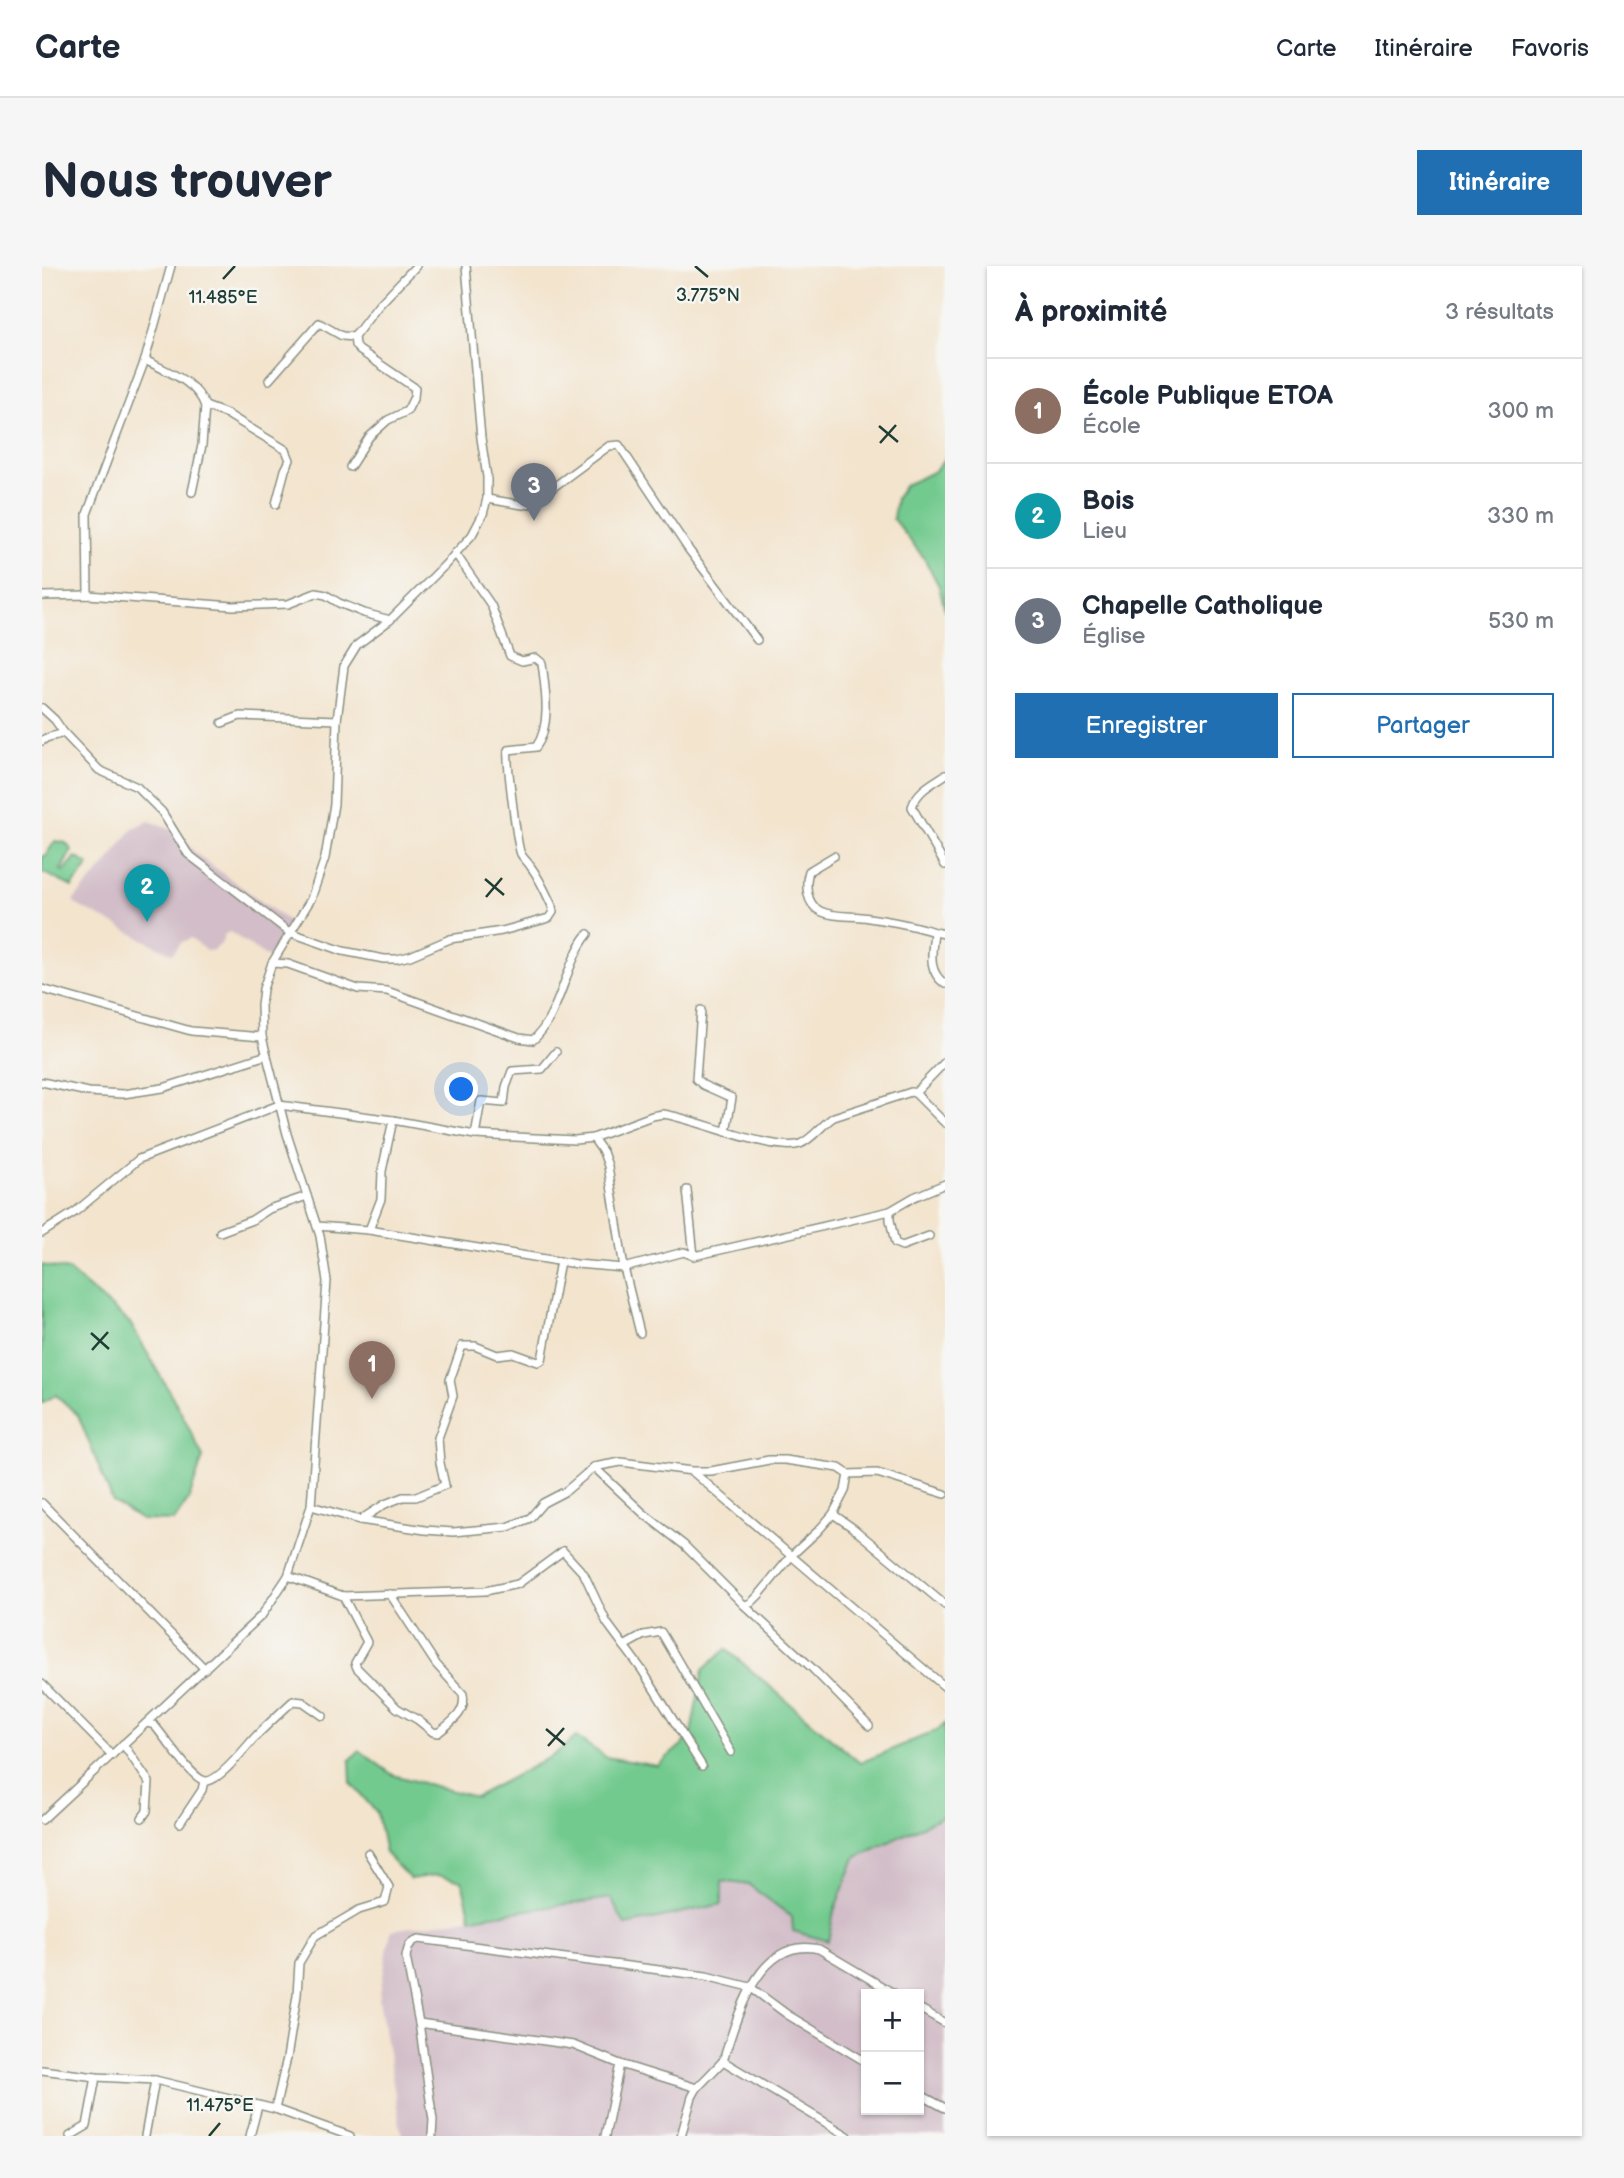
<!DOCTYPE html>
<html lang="fr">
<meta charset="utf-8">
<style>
:root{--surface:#fff;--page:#f6f6f7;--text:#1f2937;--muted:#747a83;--line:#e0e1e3;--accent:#1f6fb2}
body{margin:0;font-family:"Balsamiq Sans",sans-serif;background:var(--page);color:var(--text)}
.controls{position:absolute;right:21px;bottom:21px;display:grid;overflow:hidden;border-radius:0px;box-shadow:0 2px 5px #0004}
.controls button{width:63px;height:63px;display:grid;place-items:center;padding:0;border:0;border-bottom:2px solid var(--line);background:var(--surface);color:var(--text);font:35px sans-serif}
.you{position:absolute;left:420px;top:824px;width:24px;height:24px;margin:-18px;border:5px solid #fff;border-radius:50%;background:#1a73e8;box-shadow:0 0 0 10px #1a73e833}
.badge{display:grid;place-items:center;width:46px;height:46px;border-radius:50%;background:var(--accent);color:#fff;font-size:23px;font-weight:700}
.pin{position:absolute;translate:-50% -58px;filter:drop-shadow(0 2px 4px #0008)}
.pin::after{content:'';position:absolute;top:37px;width:24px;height:21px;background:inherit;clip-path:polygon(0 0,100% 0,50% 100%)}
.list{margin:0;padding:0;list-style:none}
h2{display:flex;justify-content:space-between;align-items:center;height:91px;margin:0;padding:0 28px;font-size:30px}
h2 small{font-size:23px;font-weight:400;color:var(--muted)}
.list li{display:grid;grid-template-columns:46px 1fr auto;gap:21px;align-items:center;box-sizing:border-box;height:105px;padding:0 28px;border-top:2px solid var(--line)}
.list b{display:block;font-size:26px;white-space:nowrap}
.list p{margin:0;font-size:23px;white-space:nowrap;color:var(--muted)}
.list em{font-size:23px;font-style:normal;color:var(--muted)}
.actions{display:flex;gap:14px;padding:21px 28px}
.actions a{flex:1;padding:16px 0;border:2px solid var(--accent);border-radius:0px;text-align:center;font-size:24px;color:var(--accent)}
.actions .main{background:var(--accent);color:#fff}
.map{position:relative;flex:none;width:903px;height:1870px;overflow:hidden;border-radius:0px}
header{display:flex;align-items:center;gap:42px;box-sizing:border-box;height:98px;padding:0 35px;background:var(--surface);border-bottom:2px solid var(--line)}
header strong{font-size:33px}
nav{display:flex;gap:38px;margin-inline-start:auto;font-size:24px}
.intro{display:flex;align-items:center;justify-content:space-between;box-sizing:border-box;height:168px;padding:0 42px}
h1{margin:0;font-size:49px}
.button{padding:18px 32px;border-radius:0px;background:var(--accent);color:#fff;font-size:24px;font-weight:700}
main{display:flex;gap:42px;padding:0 42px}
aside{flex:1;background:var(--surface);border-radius:0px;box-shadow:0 2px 5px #0004}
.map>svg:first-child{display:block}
.industrial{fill:#d2bdc8;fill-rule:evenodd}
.green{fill:#73ca8f;stroke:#498462;stroke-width:2}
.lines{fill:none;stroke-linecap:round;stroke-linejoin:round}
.minor-casing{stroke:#899081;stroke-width:10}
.minor{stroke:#fff;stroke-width:7}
.ticks{fill:none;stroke:#1f3d34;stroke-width:2.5}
.ticks-label{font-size:18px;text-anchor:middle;fill:#1f3d34;stroke:#f6f6f2;stroke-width:5;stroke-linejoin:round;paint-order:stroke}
</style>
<header>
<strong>Carte</strong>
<nav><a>Carte</a><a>Itinéraire</a><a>Favoris</a></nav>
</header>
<div class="intro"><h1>Nous trouver</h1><a class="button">Itinéraire</a></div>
<main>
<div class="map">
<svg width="903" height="1870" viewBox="0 0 903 1870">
<rect width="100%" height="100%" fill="#f6f6f2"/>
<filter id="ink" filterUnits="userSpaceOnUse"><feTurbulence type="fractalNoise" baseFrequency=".0143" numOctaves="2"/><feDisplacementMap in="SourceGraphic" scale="14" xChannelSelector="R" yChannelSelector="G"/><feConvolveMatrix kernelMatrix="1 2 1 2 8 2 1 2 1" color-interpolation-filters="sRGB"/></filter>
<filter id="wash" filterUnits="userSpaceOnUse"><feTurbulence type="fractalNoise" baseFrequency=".00686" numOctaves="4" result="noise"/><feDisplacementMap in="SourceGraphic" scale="28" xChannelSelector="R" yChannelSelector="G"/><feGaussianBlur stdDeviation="1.57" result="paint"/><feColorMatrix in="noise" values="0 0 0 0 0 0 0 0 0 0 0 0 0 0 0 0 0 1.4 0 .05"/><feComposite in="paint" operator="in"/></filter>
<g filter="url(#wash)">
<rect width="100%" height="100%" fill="#f3e4ce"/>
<g class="industrial">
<path d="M 107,555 L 125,561 L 139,571 L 154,588 L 249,657 L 228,693 L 188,666 L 183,668 L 179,678 L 172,684 L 164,685 L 149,672 L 140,676 L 130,688 L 33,638 L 31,635 L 61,602 L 91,562 Z"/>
<path d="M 902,1548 L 903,1870 L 360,1870 L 337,1733 L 349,1664 L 679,1615 L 707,1619 L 786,1675 L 792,1645 L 813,1592 ZM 824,1728 L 877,1728 L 877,1844 L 824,1844 Z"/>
</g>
<g class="green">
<path d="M 903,193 L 903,345 L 897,320 L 882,292 L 851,253 L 854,232 L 863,219 L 893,205 Z"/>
<path d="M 13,575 L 24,577 L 30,584 L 19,604 L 22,605 L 34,591 L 47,599 L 30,621 L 0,606 L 0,591 L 4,589 Z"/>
<path d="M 0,999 L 26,1004 L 88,1057 L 139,1146 L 161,1191 L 147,1233 L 132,1255 L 99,1254 L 71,1236 L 36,1149 L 14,1129 L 0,1137 Z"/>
<path d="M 684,1383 L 818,1497 L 896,1464 L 903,1458 L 903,1549 L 813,1592 L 792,1645 L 786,1675 L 751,1665 L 750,1651 L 707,1619 L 680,1615 L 680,1638 L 583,1659 L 569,1632 L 429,1652 L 420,1615 L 396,1609 L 368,1613 L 343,1587 L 335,1547 L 309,1517 L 308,1494 L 318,1485 L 351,1509 L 433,1531 L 512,1489 L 534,1471 L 564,1491 L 615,1500 L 648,1472 L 661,1404 Z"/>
</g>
</g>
<g filter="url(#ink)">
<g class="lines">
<defs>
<g id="minor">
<path d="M 103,94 C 126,106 154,115 163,140 L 185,148 L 244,184 L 248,194 L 243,204 L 234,238"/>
<path d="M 227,114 L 277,57 L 300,70 L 312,71 L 336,40 L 374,0"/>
<path d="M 308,201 L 327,171 L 346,154 L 365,145 L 372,131 L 373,122 L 317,84 L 313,79 L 312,71"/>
<path d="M 150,226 L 160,179 L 163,140"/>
<path d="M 445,233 L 481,239 L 490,237 L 567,180 L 577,179 L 647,284 L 715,374"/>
<path d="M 46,329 L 45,248 L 103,94 L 129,0"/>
<path d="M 0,330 L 46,329 L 191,340 L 246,338 L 274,327 L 284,329 L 297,337 L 322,347 L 348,354"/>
<path d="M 0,442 L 13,454 L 22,467 L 57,504 L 95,521 L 120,546 L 146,588 L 247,666 L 301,685 L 342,693 L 355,693 L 368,690 L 408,673 L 460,665 L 507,652 L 511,646 L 510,640 C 504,627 498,613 489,601 C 486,596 481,592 479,588 C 475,581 464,490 466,484 L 494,481 C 510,459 503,422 500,397 L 494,392 L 480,395 L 468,390 L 449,339 L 413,287"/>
<path d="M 180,457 L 198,450 L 295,454"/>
<path d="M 0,475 L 4,472 L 22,467"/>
<path d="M 903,509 C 889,518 875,525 870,541 L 903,599"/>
<path d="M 792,590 L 767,605 C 763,618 764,638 778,645 C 792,652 811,649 827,652 C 848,655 871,659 892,666 C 890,687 885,705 903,718"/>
<path d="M 892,666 L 903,668"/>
<path d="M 230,697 L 246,698 L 316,723 L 345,725 L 477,772 L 491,774 C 518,751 523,696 546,668"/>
<path d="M 0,723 L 149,765 L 220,771"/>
<path d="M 659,744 L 654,813 L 661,819 L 690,832 L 684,866"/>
<path d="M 0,816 L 46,826 L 81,828 L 121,822 L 225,789"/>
<path d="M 873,827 L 903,857"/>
<path d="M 433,869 L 439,835 L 462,837 L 464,821 L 470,805 L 500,803 L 514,786"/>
<path d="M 551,872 L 561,886 L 566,900 L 582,1002 L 642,986 L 652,990 L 645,924"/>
<path d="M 848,945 L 848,954 L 853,977 L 860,980 L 887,970"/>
<path d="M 275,960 L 327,964 L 534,998 L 582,1002 L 598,1067"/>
<path d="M 327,964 L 339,933 L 340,905 L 351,854 L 433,869 L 533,874 L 551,872 L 610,850 L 621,848 C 652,852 732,887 758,878 C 771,873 780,858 792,851 L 869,826 L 873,827 L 903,796"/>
<path d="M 178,966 L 210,954 L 227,943 L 265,930"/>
<path d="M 0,967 L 33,946 L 97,893 L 237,839 L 351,854"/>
<path d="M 652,990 L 848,945 L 872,931 L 903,918"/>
<path d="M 552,1201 L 601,1247 L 642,1279 L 702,1339 L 709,1337 L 717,1329 L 750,1289 L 776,1265 L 791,1248 L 803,1225 L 806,1208"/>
<path d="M 651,1206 L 903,1421"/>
<path d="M 0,1237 L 163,1403"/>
<path d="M 269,1240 L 318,1254 L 383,1264 L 411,1266 L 466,1261 L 488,1252 L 501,1237 L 524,1225 L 552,1201 L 579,1196 L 650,1205 L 669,1205 L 727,1194 L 743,1194 L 797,1202 L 806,1208 L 835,1207 L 903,1228"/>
<path d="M 791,1248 L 811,1262 L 903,1339"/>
<path d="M 318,1254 L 343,1238 L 361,1231 L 374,1231 L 403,1219 L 398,1197 L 396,1172 L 411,1130 L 408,1114 L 420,1080 L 433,1080 L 455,1089 L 471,1087 L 496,1096 L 500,1094 L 518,995"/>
<path d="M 246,1310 L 301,1330 L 443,1325 L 476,1318 L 521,1285 L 542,1308 L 565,1357 L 600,1404 L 660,1500"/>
<path d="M 301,1330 L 325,1376 L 313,1397 L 315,1402 L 355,1442 L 376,1454 L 391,1466 L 396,1467 C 409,1456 425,1447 421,1428 L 394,1398 L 348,1328"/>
<path d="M 702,1339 L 771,1403 L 827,1460"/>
<path d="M 582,1380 L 602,1369 L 619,1366 L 689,1486"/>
<path d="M 0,1418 L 70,1489"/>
<path d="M 105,1457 L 112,1459 C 123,1471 149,1512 163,1515 C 177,1517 206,1478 215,1469 C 227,1457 239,1446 251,1435 L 261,1436 L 281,1450"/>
<path d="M 81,1478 L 107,1516 L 105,1545 L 100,1552"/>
<path d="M 0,1554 L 220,1349 L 246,1310 L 269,1240 L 285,1015 L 278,970 L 245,868 L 220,771 L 219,740 L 221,723 L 230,697 L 269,633 L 283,592 L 292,538 L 295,454 L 302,400 L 315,379 L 348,354 L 403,299 L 430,269 L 441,248 L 445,233 L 445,211 L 439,172 L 424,0"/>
<path d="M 138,1557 L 160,1524 L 162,1515"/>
<path d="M 877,1742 L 903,1757"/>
<path d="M 377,1757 L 531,1779 L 578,1798 L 655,1822 L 681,1795"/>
<path d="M 0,1804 L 54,1811 L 113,1814 L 233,1843 L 308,1870"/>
<path d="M 877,1828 L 903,1842"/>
<path d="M 233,1843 L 245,1792 L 255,1729 L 257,1697 L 273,1670 L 317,1644 L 343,1636 L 347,1621 L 326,1587"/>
<path d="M 28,1870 L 45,1860 L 54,1811"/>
<path d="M 103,1870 L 113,1814"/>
<path d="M 208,1870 L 216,1840"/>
<path d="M 390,1870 L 391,1854 L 377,1757 L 364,1691 C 366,1681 367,1676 377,1673 L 664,1710 L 708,1721 L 746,1749 L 824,1796"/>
<path d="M 563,1870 L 578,1798"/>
<path d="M 639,1870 L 650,1831 L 655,1822"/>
<path d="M 806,1870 L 681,1795 C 695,1752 716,1669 777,1683 L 853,1728"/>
</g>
</defs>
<use href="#minor" class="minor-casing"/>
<use href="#minor" class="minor"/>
</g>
</g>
<path class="ticks" d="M 653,0 L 666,11M 181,13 L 193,0M 837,160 L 856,176M 838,177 L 854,159M 443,613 L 462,629M 444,631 L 460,612M 49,1067 L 67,1083M 50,1084 L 66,1066M 504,1463 L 523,1479M 506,1480 L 522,1462M 167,1870 L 178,1857"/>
<g class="ticks-label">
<text x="666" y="35">3.775°N</text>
<text x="181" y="37">11.485°E</text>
<text x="178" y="1845">11.475°E</text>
</g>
</svg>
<div class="controls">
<button>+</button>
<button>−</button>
</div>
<div class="you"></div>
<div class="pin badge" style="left:330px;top:1133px;background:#8d6e63">1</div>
<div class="pin badge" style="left:105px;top:656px;background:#0f9aa8">2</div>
<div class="pin badge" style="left:492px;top:255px;background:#6b7280">3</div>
</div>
<aside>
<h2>À proximité<small>3 résultats</small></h2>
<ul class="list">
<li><span class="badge" style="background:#8d6e63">1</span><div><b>École Publique ETOA</b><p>École</p></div><em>300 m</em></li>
<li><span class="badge" style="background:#0f9aa8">2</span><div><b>Bois</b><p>Lieu</p></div><em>330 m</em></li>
<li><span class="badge" style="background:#6b7280">3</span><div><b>Chapelle Catholique</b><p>Église</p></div><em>530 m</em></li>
</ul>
<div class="actions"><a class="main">Enregistrer</a><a>Partager</a></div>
</aside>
</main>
